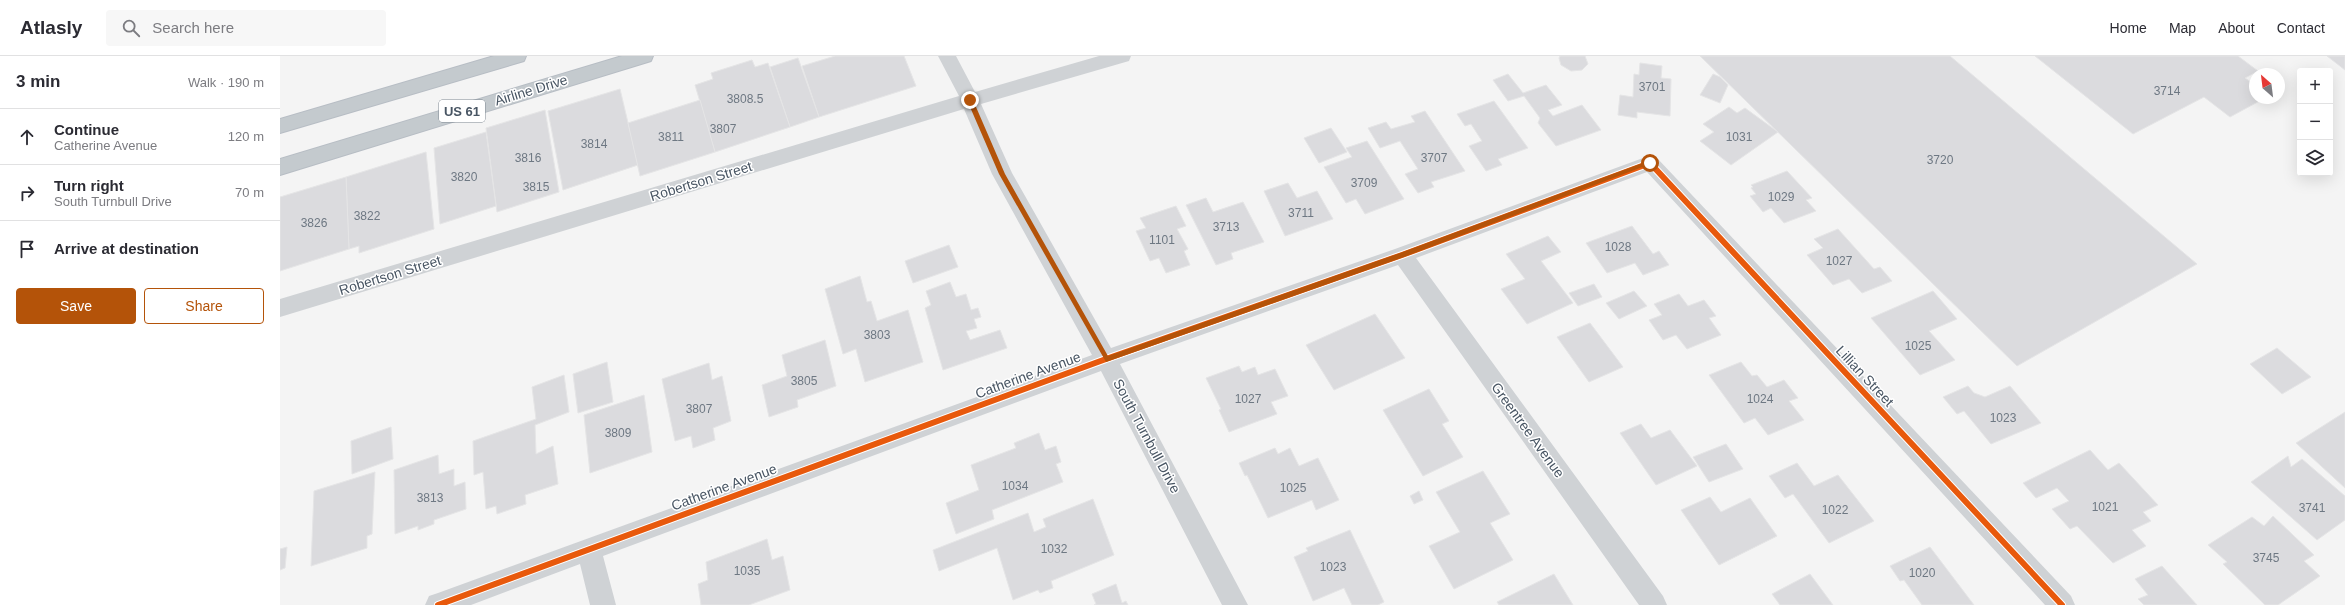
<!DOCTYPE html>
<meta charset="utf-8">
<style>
:root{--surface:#fff;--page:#f7f7f7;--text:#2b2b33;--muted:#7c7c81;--line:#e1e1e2;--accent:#b45309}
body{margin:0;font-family:Helvetica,sans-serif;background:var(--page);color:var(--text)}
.controls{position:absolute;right:12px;top:12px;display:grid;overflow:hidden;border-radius:4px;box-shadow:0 4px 16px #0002}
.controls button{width:36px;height:36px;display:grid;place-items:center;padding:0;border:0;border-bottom:1px solid var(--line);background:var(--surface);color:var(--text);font:20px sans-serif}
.compass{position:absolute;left:1969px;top:12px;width:36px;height:36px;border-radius:50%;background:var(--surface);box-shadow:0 4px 16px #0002;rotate:332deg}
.stop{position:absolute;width:12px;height:12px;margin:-9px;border:3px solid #b45309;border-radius:50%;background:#fff}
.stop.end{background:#b45309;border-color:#fff;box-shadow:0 1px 4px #0008}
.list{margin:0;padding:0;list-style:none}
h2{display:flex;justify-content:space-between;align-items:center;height:52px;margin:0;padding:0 16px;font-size:17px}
h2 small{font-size:13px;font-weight:400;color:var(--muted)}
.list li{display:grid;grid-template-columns:26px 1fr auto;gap:12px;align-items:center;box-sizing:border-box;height:56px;padding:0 16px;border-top:1px solid var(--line)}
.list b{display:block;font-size:15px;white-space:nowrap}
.list p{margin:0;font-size:13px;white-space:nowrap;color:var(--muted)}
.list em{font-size:13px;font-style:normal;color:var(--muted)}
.actions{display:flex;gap:8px;padding:12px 16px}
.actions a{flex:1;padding:9px 0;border:1px solid var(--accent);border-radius:4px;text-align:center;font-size:14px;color:var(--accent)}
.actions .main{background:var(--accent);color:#fff}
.icon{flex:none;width:22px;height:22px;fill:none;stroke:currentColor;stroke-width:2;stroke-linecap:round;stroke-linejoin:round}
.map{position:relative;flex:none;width:2065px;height:549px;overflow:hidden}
header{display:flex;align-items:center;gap:24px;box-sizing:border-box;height:56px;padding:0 20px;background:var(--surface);border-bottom:1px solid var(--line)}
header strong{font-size:19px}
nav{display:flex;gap:22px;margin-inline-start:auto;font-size:14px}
.search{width:280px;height:36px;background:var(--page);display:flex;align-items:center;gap:10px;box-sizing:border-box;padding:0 14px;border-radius:4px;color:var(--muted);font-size:15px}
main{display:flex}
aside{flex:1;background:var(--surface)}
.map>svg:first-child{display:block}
.building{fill:#dbdbde;stroke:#e5e5e6}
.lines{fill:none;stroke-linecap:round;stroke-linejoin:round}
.trunk-casing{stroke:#b7bdc4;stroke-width:2}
.minor{fill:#cfd2d5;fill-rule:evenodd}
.trunk{fill:#c4cace;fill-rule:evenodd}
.cycleway-casing{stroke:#fff;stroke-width:8}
.cycleway{stroke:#e8590c;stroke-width:6}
.route{fill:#b45309}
.labels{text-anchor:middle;stroke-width:3;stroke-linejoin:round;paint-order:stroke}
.number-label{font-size:12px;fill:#6e7883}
.shield{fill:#fff;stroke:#7f8892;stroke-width:1}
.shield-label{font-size:13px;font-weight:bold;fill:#485563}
.street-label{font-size:14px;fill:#485563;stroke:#fff}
</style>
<header>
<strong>Atlasly</strong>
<div class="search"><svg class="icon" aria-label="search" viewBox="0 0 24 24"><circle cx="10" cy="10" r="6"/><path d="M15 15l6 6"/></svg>Search here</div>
<nav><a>Home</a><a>Map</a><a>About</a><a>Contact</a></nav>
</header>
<main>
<aside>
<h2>3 min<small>Walk · 190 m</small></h2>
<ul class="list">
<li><svg class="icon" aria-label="ahead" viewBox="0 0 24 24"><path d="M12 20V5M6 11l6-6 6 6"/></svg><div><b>Continue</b><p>Catherine Avenue</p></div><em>120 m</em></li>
<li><svg class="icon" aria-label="right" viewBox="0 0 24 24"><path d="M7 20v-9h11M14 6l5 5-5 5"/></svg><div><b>Turn right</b><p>South Turnbull Drive</p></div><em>70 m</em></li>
<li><svg class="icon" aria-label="arrive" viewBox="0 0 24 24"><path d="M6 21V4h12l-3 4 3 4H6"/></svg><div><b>Arrive at destination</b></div></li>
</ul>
<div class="actions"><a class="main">Save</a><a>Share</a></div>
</aside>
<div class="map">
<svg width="2065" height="549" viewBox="0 0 2065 549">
<rect width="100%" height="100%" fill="#f4f4f4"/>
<g class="building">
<path d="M 555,0 L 624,0 L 636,30 L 539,61 L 522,10 Z"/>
<path d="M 1280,0 L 1305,0 L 1308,8 L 1302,14 L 1291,15 L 1281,9 L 1279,2 Z"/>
<path d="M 1420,0 L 1670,0 L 1917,208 L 1737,310 Z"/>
<path d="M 1755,0 L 1958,0 L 1978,15 L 1965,22 L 1975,29 L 1975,42 L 1985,42 L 1950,61 L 1924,41 L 1853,78 Z"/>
<path d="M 2047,0 L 2065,0 L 2065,14 Z"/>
<path d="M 518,2 L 539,61 L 510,71 L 490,11 Z"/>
<path d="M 472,4 L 475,11 L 488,7 L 510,71 L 435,96 L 415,29 L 433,23 L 431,17 Z"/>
<path d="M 1360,7 L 1382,10 L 1381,22 L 1391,23 L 1390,60 L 1357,56 L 1357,62 L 1338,59 L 1340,39 L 1353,41 L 1354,18 L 1359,19 Z"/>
<path d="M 1228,18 L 1243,37 L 1266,29 L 1282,49 L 1268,54 L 1273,60 L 1302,49 L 1321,74 L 1276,90 L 1258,67 L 1260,62 L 1244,40 L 1228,45 L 1213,24 Z"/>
<path d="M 1433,18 L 1440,21 L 1448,29 L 1440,47 L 1420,39 Z"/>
<path d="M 340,33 L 358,109 L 283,134 L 268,55 Z"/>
<path d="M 420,44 L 435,96 L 360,120 L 348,67 Z"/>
<path d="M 1214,45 L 1248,92 L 1218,103 L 1222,109 L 1206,115 L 1189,90 L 1202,85 L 1191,68 L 1185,70 L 1177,58 Z"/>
<path d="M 1449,51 L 1457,57 L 1465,52 L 1498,76 L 1451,109 L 1420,85 L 1434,76 L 1423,68 Z"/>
<path d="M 265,54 L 279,136 L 217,156 L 206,72 Z"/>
<path d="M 1145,55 L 1185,115 L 1151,126 L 1154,131 L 1138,137 L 1125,118 L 1138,113 L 1120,85 L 1100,92 L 1088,72 L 1106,66 L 1111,73 L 1135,66 L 1131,60 Z"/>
<path d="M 1051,72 L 1067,96 L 1039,107 L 1024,82 Z"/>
<path d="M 206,76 L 216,150 L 160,168 L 154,92 Z"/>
<path d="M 1087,85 L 1124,143 L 1085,158 L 1076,143 L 1066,147 L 1044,111 L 1072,101 L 1066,92 Z"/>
<path d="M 146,96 L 154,173 L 79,197 L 79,190 L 69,193 L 66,121 Z"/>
<path d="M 1507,115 L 1532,142 L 1526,144 L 1536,155 L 1504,167 L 1491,152 L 1483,156 L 1470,140 L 1476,138 L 1471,132 L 1473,131 L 1471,129 Z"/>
<path d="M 66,121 L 69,193 L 0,215 L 0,141 Z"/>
<path d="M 1008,127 L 1017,142 L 1037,135 L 1053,163 L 1005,180 L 984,135 Z"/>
<path d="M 926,142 L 933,156 L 963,146 L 984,186 L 951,197 L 953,203 L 936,209 L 906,149 Z"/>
<path d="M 896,150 L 906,170 L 897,173 L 908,193 L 904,195 L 910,209 L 886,217 L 879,202 L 870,205 L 856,175 L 866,172 L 860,162 Z"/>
<path d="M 1352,170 L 1373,198 L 1379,195 L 1389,209 L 1363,219 L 1355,207 L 1327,217 L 1306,187 Z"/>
<path d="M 1558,173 L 1594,213 L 1600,211 L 1612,225 L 1582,237 L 1569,223 L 1553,229 L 1527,199 L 1543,192 L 1534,183 Z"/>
<path d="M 1268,180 L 1281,196 L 1261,205 L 1293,247 L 1247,268 L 1221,233 L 1245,223 L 1226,198 Z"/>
<path d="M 669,189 L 678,211 L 633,227 L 625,205 Z"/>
<path d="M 580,220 L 587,246 L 591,245 L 597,265 L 628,254 L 643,306 L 585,326 L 576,293 L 563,298 L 545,233 Z"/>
<path d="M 670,226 L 676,241 L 686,238 L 691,254 L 698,252 L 701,261 L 694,263 L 697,272 L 686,275 L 690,284 L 720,274 L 727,292 L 663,314 L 645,252 L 651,249 L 646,235 Z"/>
<path d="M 1314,228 L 1322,241 L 1298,250 L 1289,237 Z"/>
<path d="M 1354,235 L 1367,250 L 1339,263 L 1326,247 Z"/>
<path d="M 1653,235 L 1677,263 L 1649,275 L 1675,304 L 1640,319 L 1591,262 Z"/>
<path d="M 1399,238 L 1408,250 L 1424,244 L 1436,260 L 1429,262 L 1441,279 L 1407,293 L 1396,279 L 1383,284 L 1369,264 L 1382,259 L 1374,248 Z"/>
<path d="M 1095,258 L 1125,302 L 1054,334 L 1026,289 Z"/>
<path d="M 1310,267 L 1343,311 L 1309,326 L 1277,281 Z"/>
<path d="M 545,284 L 556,330 L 517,344 L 518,351 L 489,361 L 482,329 L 507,320 L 502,299 Z"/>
<path d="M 1997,292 L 2031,321 L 2002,338 L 1970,308 Z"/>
<path d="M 327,306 L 333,346 L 298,357 L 293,318 Z"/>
<path d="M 1461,306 L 1472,320 L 1477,319 L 1487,331 L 1504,324 L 1518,342 L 1509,345 L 1524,364 L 1488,379 L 1475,362 L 1464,367 L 1429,319 Z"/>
<path d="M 429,307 L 432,324 L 442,320 L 451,365 L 433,372 L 435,384 L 413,392 L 411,380 L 395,385 L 382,323 Z"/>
<path d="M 959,310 L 962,316 L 975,311 L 978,319 L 995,313 L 1008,340 L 991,346 L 997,358 L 949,376 L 939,354 L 941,353 L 926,322 Z"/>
<path d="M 284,319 L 289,356 L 255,369 L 256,398 L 273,390 L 278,428 L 245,439 L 246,448 L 217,458 L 216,450 L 206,453 L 203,416 L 194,419 L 193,385 L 256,363 L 252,331 Z"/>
<path d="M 1688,330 L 1694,337 L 1705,341 L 1730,330 L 1761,367 L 1711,388 L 1684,355 L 1677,358 L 1663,341 Z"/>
<path d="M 1149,333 L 1169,365 L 1162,368 L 1183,401 L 1143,420 L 1103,354 Z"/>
<path d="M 364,339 L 372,396 L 310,417 L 304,359 Z"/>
<path d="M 2065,356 L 2065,432 L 2016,387 Z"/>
<path d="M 1361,368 L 1371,382 L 1390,374 L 1417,410 L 1376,429 L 1340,377 Z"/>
<path d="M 111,371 L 113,403 L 72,418 L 71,385 Z"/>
<path d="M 759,377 L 765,394 L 776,390 L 781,406 L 776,408 L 783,426 L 712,454 L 714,463 L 676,478 L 666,447 L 699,434 L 691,409 L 736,392 L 734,387 Z"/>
<path d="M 1446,388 L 1463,413 L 1429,426 L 1413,401 Z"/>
<path d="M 995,392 L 998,398 L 1010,392 L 1019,410 L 1038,402 L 1059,444 L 1036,454 L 1032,444 L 988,462 L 967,419 L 965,420 L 959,407 Z"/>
<path d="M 1810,394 L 1828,414 L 1839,407 L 1878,449 L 1863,456 L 1871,465 L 1852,474 L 1866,490 L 1833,507 L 1797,470 L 1790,473 L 1772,453 L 1789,445 L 1777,432 L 1756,442 L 1743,427 Z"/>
<path d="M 158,399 L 159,418 L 174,413 L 174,430 L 185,426 L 186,453 L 154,464 L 154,468 L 138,474 L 138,470 L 115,478 L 114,414 Z"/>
<path d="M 2008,400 L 2011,411 L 2022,403 L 2065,440 L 2065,464 L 2037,484 L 1971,426 Z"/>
<path d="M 1517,407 L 1534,430 L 1558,419 L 1594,465 L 1549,487 L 1513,438 L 1505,442 L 1489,420 Z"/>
<path d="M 1203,415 L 1230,458 L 1210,467 L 1233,504 L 1174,533 L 1149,490 L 1180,476 L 1156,436 Z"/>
<path d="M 95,416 L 92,478 L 87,480 L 87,492 L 31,510 L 34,435 Z"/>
<path d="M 1139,435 L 1143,444 L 1134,448 L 1130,440 Z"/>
<path d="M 1430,441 L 1441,456 L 1470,442 L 1497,480 L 1439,509 L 1401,454 Z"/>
<path d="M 813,443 L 834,499 L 771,525 L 773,532 L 760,537 L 758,534 L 733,544 L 717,492 L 659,515 L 653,494 L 748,457 L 754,476 L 766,471 L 763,463 Z"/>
<path d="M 1993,460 L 2034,499 L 2024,505 L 2040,520 L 1998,549 L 1985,549 L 1943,508 L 1947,506 L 1928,489 L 1972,461 L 1984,470 Z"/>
<path d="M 1070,474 L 1104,546 L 1098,549 L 1072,549 L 1064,532 L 1033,545 L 1014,501 L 1028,495 L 1026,492 Z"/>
<path d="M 487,483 L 492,504 L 503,500 L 510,534 L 469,549 L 421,549 L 418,528 L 428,524 L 426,506 Z"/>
<path d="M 7,491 L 5,512 L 0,514 L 0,493 Z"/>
<path d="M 1650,491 L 1694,549 L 1642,549 L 1624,524 L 1620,525 L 1610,510 Z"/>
<path d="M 1882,510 L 1917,549 L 1864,549 L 1858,543 L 1868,539 L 1855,523 Z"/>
<path d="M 1274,518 L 1293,549 L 1219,549 L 1217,546 Z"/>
<path d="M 1530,518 L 1553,549 L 1500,549 L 1492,538 Z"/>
<path d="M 836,528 L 842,547 L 846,545 L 848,549 L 814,549 L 816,548 L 812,538 Z"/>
</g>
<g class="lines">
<defs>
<g id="trunk">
<path d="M 214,0 L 246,0 L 244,5 L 0,77 L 0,63 Z"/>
<path d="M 342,0 L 373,0 L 371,5 L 0,119 L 0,103 Z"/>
</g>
</defs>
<use href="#trunk" class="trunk-casing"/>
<path class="minor" d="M 658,0 L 676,0 L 695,36 L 819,0 L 851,0 L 849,5 L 701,48 L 732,117 L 831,292 L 1115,193 L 1363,102 L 1370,99 L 1377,102 L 1791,540 L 1795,549 L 1765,549 L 1367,116 L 1136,202 L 1383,540 L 1387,549 L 1359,549 L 1118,209 L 840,308 L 968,549 L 942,549 L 821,315 L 323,500 L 336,549 L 310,549 L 300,508 L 191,549 L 145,549 L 149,540 L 158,537 L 812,299 L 712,118 L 684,53 L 0,261 L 0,243 L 679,40 Z"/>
<use href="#trunk" class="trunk"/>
<defs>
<path id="cycleway" d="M 158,549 L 826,303 L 1122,199 L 1370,107 L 1782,549"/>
</defs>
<use href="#cycleway" class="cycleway-casing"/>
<use href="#cycleway" class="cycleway"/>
</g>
<path class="route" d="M 690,42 L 693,44 L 725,118 L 828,300 L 1120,197 L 1368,105 L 1373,107 L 1124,201 L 826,306 L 719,118 L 687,44 Z"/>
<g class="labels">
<g class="number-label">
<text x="1372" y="35">3701</text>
<text x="1887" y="39">3714</text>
<text x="465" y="47">3808.5</text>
<text x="443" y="77">3807</text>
<text x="391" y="85">3811</text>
<text x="1459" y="85">1031</text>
<text x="314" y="92">3814</text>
<text x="248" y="106">3816</text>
<text x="1154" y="106">3707</text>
<text x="1660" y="108">3720</text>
<text x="184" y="125">3820</text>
<text x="1084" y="131">3709</text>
<text x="256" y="135">3815</text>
<text x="1501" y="145">1029</text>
<text x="1021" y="161">3711</text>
<text x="87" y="164">3822</text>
<text x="34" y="171">3826</text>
<text x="946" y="175">3713</text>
<text x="882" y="188">1101</text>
<text x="1338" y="195">1028</text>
<text x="1559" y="209">1027</text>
<text x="597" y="283">3803</text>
<text x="1638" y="294">1025</text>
<text x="524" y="329">3805</text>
<text x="968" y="347">1027</text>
<text x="1480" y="347">1024</text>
<text x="419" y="357">3807</text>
<text x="1723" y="366">1023</text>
<text x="338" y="381">3809</text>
<text x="735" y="434">1034</text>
<text x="1013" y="436">1025</text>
<text x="150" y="446">3813</text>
<text x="1825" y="455">1021</text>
<text x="2032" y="456">3741</text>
<text x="1555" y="458">1022</text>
<text x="774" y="497">1032</text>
<text x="1986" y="506">3745</text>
<text x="1053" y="515">1023</text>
<text x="467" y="519">1035</text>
<text x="1642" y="521">1020</text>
</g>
<rect class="shield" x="159" y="44" width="46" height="22" rx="3"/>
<g class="shield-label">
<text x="182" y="60">US 61</text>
</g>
<g class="street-label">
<text transform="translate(251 34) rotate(-17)" y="5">Airline Drive</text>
<text transform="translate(421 125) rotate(-17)" y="5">Robertson Street</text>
<text transform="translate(110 219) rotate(-17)" y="5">Robertson Street</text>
<text transform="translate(748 319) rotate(-20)" y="5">Catherine Avenue</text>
<text transform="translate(1585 320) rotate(47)" y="5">Lillian Street</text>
<text transform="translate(1248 374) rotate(54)" y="5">Greentree Avenue</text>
<text transform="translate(867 380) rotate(62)" y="5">South Turnbull Drive</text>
<text transform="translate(444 431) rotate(-20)" y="5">Catherine Avenue</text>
</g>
</g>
</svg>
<div class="controls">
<button>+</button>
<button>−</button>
<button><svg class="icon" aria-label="layers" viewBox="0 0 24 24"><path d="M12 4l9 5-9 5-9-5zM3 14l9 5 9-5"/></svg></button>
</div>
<svg class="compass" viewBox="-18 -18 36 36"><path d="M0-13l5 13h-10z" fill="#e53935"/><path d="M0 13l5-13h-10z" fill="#7c7c81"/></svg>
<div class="stop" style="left:1370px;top:107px"></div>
<div class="stop end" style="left:690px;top:44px"></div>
</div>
</main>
